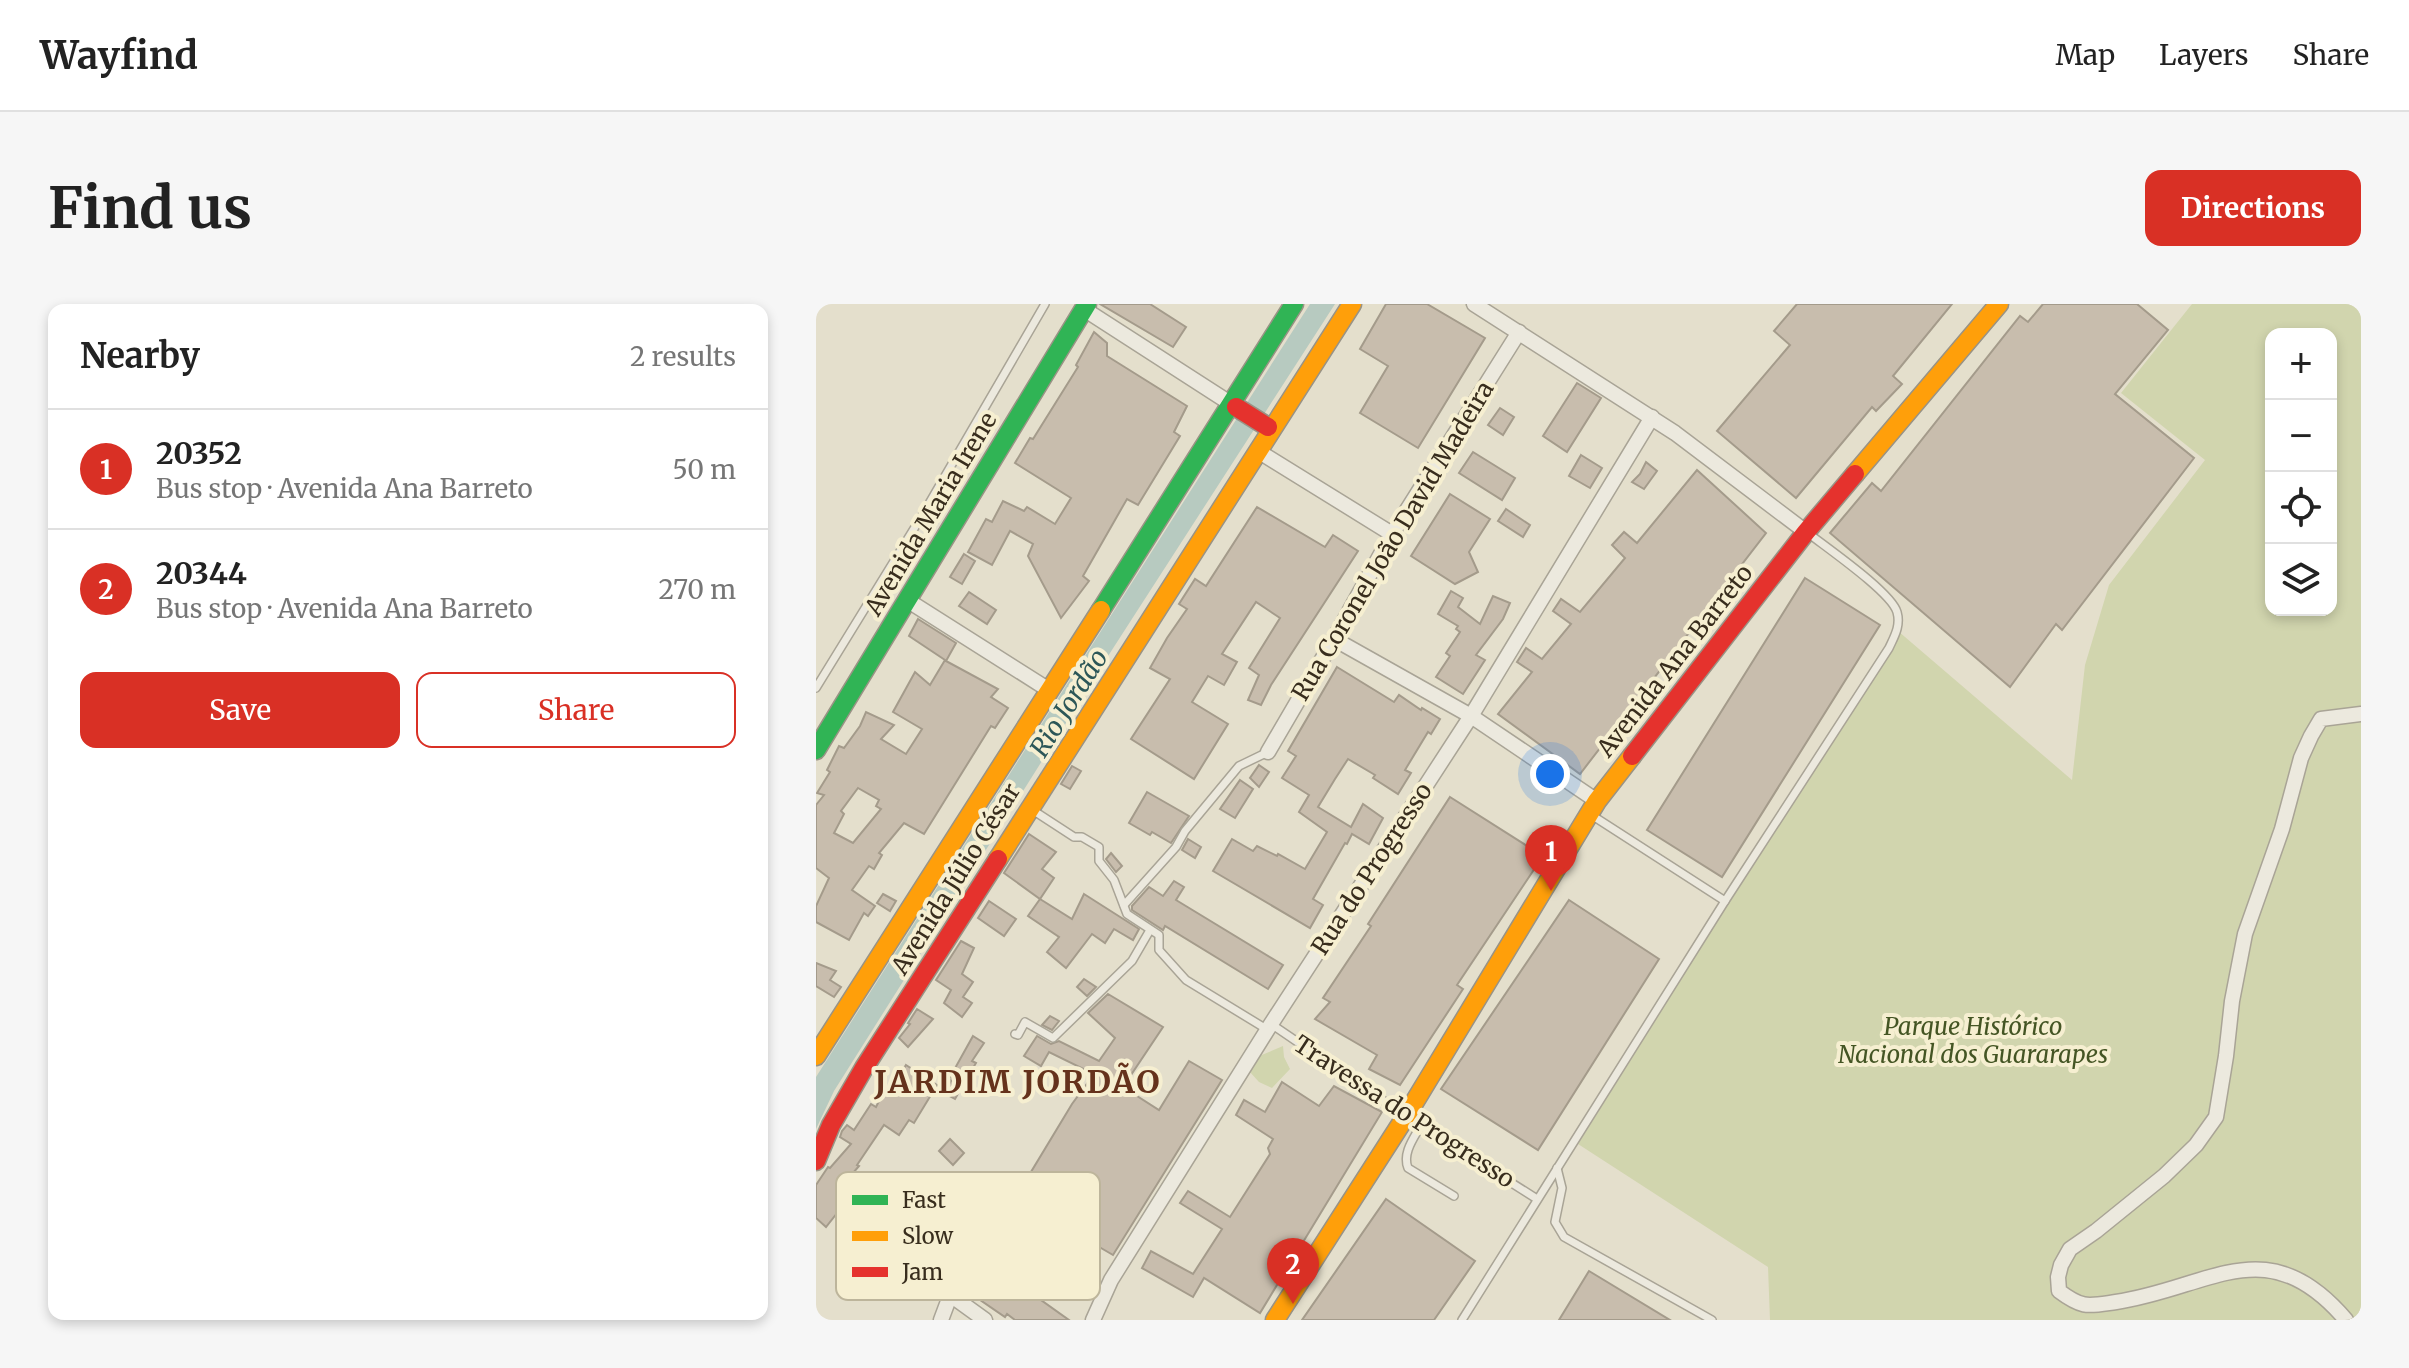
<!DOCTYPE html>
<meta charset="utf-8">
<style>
:root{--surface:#fff;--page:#f6f6f6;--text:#222;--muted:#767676;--line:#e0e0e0;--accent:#d93025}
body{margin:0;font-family:Merriweather,serif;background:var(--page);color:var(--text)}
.controls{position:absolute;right:24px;top:24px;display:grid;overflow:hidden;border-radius:16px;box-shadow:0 4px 12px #0003}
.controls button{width:72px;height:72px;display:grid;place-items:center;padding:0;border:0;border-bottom:2px solid var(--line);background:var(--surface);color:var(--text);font:40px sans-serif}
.you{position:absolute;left:734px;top:470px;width:28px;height:28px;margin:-20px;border:6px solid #fff;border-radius:50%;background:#1a73e8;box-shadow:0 0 0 12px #1a73e833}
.badge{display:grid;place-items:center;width:52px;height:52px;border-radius:50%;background:var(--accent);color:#fff;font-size:26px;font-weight:700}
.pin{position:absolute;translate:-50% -66px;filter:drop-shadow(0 2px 4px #0008)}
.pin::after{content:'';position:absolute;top:42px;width:28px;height:24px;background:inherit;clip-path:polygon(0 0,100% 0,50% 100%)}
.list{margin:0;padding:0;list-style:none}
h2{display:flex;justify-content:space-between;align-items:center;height:104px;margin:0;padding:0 32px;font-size:34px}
h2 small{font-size:26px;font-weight:400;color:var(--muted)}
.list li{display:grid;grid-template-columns:52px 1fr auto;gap:24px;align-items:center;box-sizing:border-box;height:120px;padding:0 32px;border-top:2px solid var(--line)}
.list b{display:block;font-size:30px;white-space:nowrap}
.list p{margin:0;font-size:26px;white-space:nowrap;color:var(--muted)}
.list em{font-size:26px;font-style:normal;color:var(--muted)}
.actions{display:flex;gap:16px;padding:24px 32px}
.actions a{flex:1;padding:18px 0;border:2px solid var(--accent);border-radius:16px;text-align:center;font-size:28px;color:var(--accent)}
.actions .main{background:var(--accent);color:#fff}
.icon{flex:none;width:44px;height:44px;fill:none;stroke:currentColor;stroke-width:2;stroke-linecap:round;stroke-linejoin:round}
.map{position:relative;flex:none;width:1545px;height:1016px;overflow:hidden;border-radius:16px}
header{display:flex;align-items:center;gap:48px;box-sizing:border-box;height:112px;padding:0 40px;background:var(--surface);border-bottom:2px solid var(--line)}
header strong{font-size:38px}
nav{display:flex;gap:44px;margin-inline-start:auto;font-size:28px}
.intro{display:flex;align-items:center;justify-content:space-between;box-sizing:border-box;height:192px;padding:0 48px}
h1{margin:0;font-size:56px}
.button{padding:20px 36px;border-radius:16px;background:var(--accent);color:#fff;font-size:28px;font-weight:700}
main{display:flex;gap:48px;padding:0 48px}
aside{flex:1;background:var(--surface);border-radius:16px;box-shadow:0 4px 12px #0003}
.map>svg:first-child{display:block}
.green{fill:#d1d5ae;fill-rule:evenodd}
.water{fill:#b7cac0}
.building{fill:#c8bdad;stroke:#a49b8b;stroke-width:2;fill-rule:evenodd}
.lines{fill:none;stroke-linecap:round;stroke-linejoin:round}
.lane-casing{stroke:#a9a496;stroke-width:10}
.street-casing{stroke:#a9a496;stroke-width:17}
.fast-casing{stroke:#999385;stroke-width:21}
.slow-casing{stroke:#999385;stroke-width:21}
.jam-casing{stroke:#999385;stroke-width:21}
.lane{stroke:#ece9de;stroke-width:7}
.street{stroke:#ece9de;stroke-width:14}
.fast{stroke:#30b455;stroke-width:18}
.slow{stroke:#ff9f0a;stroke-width:18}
.jam{stroke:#e5322d;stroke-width:18}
.labels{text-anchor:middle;stroke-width:8;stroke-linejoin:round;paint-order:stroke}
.street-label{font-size:24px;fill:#382d1d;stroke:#f6efd1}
.park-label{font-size:24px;font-style:italic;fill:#445524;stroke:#f6efd1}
.water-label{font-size:26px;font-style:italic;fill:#2c5758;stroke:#f6efd1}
.district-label{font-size:32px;font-weight:bold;letter-spacing:2px;fill:#65321c;stroke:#f6efd1}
.key{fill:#f6efd1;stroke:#bdb59b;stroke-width:2}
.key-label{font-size:22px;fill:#382d1d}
</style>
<header>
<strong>Wayfind</strong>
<nav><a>Map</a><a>Layers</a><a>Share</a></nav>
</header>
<div class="intro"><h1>Find us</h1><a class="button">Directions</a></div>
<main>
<aside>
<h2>Nearby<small>2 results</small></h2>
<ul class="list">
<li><span class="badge">1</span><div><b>20352</b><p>Bus stop · Avenida Ana Barreto</p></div><em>50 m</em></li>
<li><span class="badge">2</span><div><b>20344</b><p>Bus stop · Avenida Ana Barreto</p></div><em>270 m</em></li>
</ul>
<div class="actions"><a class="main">Save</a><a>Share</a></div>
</aside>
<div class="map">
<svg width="1545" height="1016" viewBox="0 0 1545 1016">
<rect width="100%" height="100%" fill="#e4dfcc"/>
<g class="green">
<path d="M 1376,0 L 1545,0 L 1545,1016 L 954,1016 L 952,963 L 762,840 L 1082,327 L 1256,476 L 1269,361 L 1293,281 L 1389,156 L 1305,89 ZM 1455,30 L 1515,30 L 1515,306 L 1455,306 Z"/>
<path d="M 467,742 L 468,753 L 474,765 L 456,784 L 443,778 L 433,767 L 441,753 Z"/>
</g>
<path class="water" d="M 494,0 L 519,0 L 294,349 L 18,787 L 0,825 L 0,773 Z"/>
<g class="building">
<path d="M 284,0 L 334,0 L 370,23 L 357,43 Z"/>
<path d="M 570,0 L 611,0 L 669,34 L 602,144 L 544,109 L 572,62 L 544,45 Z"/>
<path d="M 981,0 L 1136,0 L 1077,72 L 1086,80 L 1060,107 L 1056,103 L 980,194 L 901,127 L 974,41 L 958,27 Z"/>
<path d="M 1227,0 L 1321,0 L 1352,26 L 1299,90 L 1378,154 L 1246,326 L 1240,320 L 1194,383 L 1014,229 L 1056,179 L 1065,187 L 1204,12 L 1212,18 Z"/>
<path d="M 278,28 L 291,39 L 291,52 L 371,102 L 358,128 L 364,132 L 322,201 L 311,195 L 267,272 L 273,277 L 245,314 L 212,252 L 217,240 L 194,227 L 176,261 L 152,248 L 170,215 L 176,218 L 187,197 L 208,207 L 211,203 L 239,220 L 255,194 L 199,159 L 214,134 L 217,135 L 262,63 L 260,61 Z"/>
<path d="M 761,79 L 785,94 L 751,148 L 727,132 Z"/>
<path d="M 684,104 L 698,113 L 687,131 L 672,121 Z"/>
<path d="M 657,148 L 699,174 L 686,196 L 643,169 Z"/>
<path d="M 765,151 L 786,164 L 774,184 L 753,172 Z"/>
<path d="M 830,158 L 841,167 L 828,185 L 816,178 L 824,170 Z"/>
<path d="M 881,166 L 950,229 L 764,470 L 682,410 L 716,368 L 701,358 L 710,344 L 726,355 L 755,320 L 737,307 L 745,295 L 764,308 L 809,254 L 796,241 L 808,228 L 821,239 Z"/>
<path d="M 634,190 L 674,215 L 653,248 L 662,268 L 639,280 L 595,252 Z"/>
<path d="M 441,203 L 509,243 L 517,231 L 542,247 L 455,381 L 445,401 L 432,396 L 443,371 L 433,364 L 464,314 L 440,298 L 406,350 L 421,358 L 408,381 L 392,372 L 376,398 L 412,420 L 378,475 L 315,435 L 354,375 L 334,364 L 351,334 L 371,305 L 363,300 L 379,275 L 390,282 Z"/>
<path d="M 690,205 L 714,221 L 707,233 L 682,217 Z"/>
<path d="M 148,250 L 159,257 L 146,280 L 134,273 Z"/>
<path d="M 989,274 L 1064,321 L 906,573 L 831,526 Z"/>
<path d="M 635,287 L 647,294 L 642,303 L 664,320 L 677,292 L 694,299 L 687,315 L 660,351 L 669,356 L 647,390 L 620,373 L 634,352 L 630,349 L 644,328 L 640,325 L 642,322 L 622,310 Z"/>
<path d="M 153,288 L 180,306 L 171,320 L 143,302 Z"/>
<path d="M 102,315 L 140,339 L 130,357 L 182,385 L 175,393 L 192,404 L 179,424 L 175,422 L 108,530 L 88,519 L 63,549 L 66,551 L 58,565 L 53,562 L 36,586 L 59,602 L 52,612 L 48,609 L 33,636 L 0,618 L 0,602 L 13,574 L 0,564 L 0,501 L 8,491 L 1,489 L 14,468 L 11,466 L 23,442 L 28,444 L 44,422 L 50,408 L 78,421 L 65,435 L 90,450 L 106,425 L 77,408 L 99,368 L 114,381 L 129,356 L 93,332 ZM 42,484 L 63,496 L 60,502 L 65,505 L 37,539 L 18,529 L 28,510 L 25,507 Z"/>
<path d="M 521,363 L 578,398 L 583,391 L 605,406 L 606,404 L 624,415 L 615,430 L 612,428 L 589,466 L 595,469 L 582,490 L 557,474 L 559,471 L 532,455 L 519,475 L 502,503 L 535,523 L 547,500 L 567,514 L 553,540 L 536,530 L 531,540 L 529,539 L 497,595 L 507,601 L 494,624 L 397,567 L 416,535 L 437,547 L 441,542 L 461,552 L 462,550 L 489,565 L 511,528 L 483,508 L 493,491 L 466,474 L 480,452 L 472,447 Z"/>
<path d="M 443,461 L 453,468 L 443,483 L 434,474 Z"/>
<path d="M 256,462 L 265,467 L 254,485 L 245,480 Z"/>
<path d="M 424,476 L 437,485 L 419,514 L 404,505 Z"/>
<path d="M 331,488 L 373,512 L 355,539 L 336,528 L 334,531 L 313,519 Z"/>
<path d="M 634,493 L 727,552 L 641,681 L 647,685 L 584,781 L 553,765 L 561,751 L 499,715 L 514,698 L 507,694 L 555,622 L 552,620 Z"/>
<path d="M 213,530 L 240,548 L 226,565 L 238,574 L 224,595 L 188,569 Z"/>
<path d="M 372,535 L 385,543 L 379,554 L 366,546 Z"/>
<path d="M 295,549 L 306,562 L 300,568 L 290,555 Z"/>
<path d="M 358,577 L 368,583 L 360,596 L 467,661 L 452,685 L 349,622 L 347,626 L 316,606 L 316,602 L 333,583 L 347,592 Z"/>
<path d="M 67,590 L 80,597 L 74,607 L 61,599 Z"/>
<path d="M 268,590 L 323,625 L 317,636 L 298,625 L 289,639 L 276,630 L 250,664 L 231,648 L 243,633 L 212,612 L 224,595 L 256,615 Z"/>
<path d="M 753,596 L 843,655 L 722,846 L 625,785 Z"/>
<path d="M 173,597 L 200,615 L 188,632 L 162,614 Z"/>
<path d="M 145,637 L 158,644 L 146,670 L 157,678 L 147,693 L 156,699 L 146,713 L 128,699 L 135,686 L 120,676 Z"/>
<path d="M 0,659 L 20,667 L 14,676 L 25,683 L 18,693 L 0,682 Z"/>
<path d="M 268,675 L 280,683 L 271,692 L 261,683 Z"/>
<path d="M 292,690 L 347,723 L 307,783 L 343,806 L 373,757 L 406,776 L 297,951 L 230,912 L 194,974 L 253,1016 L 199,1016 L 191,1010 L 189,1013 L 135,976 L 154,947 L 157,949 L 180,908 L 188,912 L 189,911 L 256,800 L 278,770 L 233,748 L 225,762 L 208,752 L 221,732 L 235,740 L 243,737 L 283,757 L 299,734 L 272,709 Z"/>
<path d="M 101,705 L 117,715 L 92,743 L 83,734 L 94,720 L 92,719 Z"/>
<path d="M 234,712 L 243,717 L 236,726 L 226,721 Z"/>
<path d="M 157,732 L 168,739 L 156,757 L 160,759 L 139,795 L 128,789 L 135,777 L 133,775 Z"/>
<path d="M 90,761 L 121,781 L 98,819 L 93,816 L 83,831 L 68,821 L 41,861 L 43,862 L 31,876 L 44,885 L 34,902 L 29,899 L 10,923 L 0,914 L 0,881 L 12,863 L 14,864 L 35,840 L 24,833 L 26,827 L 31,821 L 38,826 L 55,800 L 60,803 L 70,783 L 75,785 Z"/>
<path d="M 466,778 L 503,802 L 518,782 L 566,808 L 444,1009 L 388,974 L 377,993 L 326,964 L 335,947 L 377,970 L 406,925 L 364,899 L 372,887 L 414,913 L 454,850 L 452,844 L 457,835 L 420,811 L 428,796 L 449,808 Z"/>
<path d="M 134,835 L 148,849 L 137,861 L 123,847 Z"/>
<path d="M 570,895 L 659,957 L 618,1016 L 486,1016 Z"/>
<path d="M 773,967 L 854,1016 L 743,1016 Z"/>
</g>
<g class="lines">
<defs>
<g id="lane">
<path d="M 0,384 L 107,210 L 229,0"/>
<path d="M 215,505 L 258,533 L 266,533 L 283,543 L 283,557 L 298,576 L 311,610 L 343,631 L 343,646 L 370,676 L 452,726"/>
<path d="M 777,512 L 909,597"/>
<path d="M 308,601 L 360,543 L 369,527 L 423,462 L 452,448"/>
<path d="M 455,720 L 590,812 L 721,895"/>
<path d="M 199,730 L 202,731 L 209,718 L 237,734 L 316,657 L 334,626"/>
<path d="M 605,821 C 598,834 586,849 592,864 L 638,892"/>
<path d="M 741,864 L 746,884 L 739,918 L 748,933 L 896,1016"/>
<path d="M 646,1016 L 909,597 L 1073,344 C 1078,333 1085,322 1081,308 C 1075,288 1011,244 992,229"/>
</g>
<g id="street">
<path d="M 658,0 L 859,129 L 990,228"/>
<path d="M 268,5 L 420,103"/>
<path d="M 442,147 L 576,230"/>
<path d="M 91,296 L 233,386"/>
<path d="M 518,335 L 655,412 L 781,497"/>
<path d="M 452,448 L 518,335 L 576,230 L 703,28"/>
<path d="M 32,917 L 169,1016"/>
<path d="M 125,1016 L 134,992"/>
<path d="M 277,1016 L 295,976 L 455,720 L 655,412 L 836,113"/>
<path d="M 1530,1016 C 1451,923 1395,984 1300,998 C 1272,1002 1267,1005 1243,987 L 1242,973 L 1245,961 L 1254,945 L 1280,927 L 1348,872 L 1380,841 L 1400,813 L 1410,752 L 1416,697 L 1429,630 L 1466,525 L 1485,454 L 1495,432 L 1505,415 L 1545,410"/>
</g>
<g id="fast">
<path d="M 285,306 L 478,0"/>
<path d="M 0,446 L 271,0"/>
</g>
<g id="slow">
<path d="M 1039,170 L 1183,0"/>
<path d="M 182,555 L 536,0"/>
<path d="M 0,752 L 285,306"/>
<path d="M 459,1016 L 590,812 L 781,497 L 816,452"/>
</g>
<g id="jam">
<path d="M 420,103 L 452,123"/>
<path d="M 816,452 L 990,228 L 1039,170"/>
<path d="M 0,857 L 15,821 L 48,764 L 182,555"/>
</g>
</defs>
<use href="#lane" class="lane-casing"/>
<use href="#street" class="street-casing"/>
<use href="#fast" class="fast-casing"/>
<use href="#slow" class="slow-casing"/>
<use href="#jam" class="jam-casing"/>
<use href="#lane" class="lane"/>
<use href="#street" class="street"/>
<use href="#fast" class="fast"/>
<use href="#slow" class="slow"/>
<use href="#jam" class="jam"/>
</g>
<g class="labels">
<g class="street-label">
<text transform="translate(115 210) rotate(-59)" y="8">Avenida Maria Irene</text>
<text transform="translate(577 237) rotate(-59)" y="8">Rua Coronel João David Madeira</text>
<text transform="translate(859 357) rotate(-52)" y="8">Avenida Ana Barreto</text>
<text transform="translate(556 565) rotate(-57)" y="8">Rua do Progresso</text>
<text transform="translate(140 575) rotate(-58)" y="8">Avenida Júlio César</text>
<text transform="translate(588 808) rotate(33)" y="8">Travessa do Progresso</text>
</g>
<g class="park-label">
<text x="1157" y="731">Parque Histórico<tspan x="1157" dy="28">Nacional dos Guararapes</tspan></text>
</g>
<g class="water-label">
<text transform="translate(253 399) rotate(-58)" y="9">Rio Jordão</text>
</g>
<g class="district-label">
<text x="202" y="789">JARDIM JORDÃO</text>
</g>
</g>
<rect x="20" y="868" width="264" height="128" rx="12" class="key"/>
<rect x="36" y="891" width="36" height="10" fill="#30b455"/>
<rect x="36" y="927" width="36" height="10" fill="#ff9f0a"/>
<rect x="36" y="963" width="36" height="10" fill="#e5322d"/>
<g class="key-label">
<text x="86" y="904">Fast</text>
<text x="86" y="940">Slow</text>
<text x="86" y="976">Jam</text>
</g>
</svg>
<div class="controls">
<button>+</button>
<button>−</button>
<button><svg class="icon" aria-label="locate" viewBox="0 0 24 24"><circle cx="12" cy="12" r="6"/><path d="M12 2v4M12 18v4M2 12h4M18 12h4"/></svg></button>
<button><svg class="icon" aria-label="layers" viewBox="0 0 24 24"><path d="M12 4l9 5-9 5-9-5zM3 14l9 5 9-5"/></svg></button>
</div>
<div class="you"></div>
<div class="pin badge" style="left:735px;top:587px">1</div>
<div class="pin badge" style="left:477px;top:1000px">2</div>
</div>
</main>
